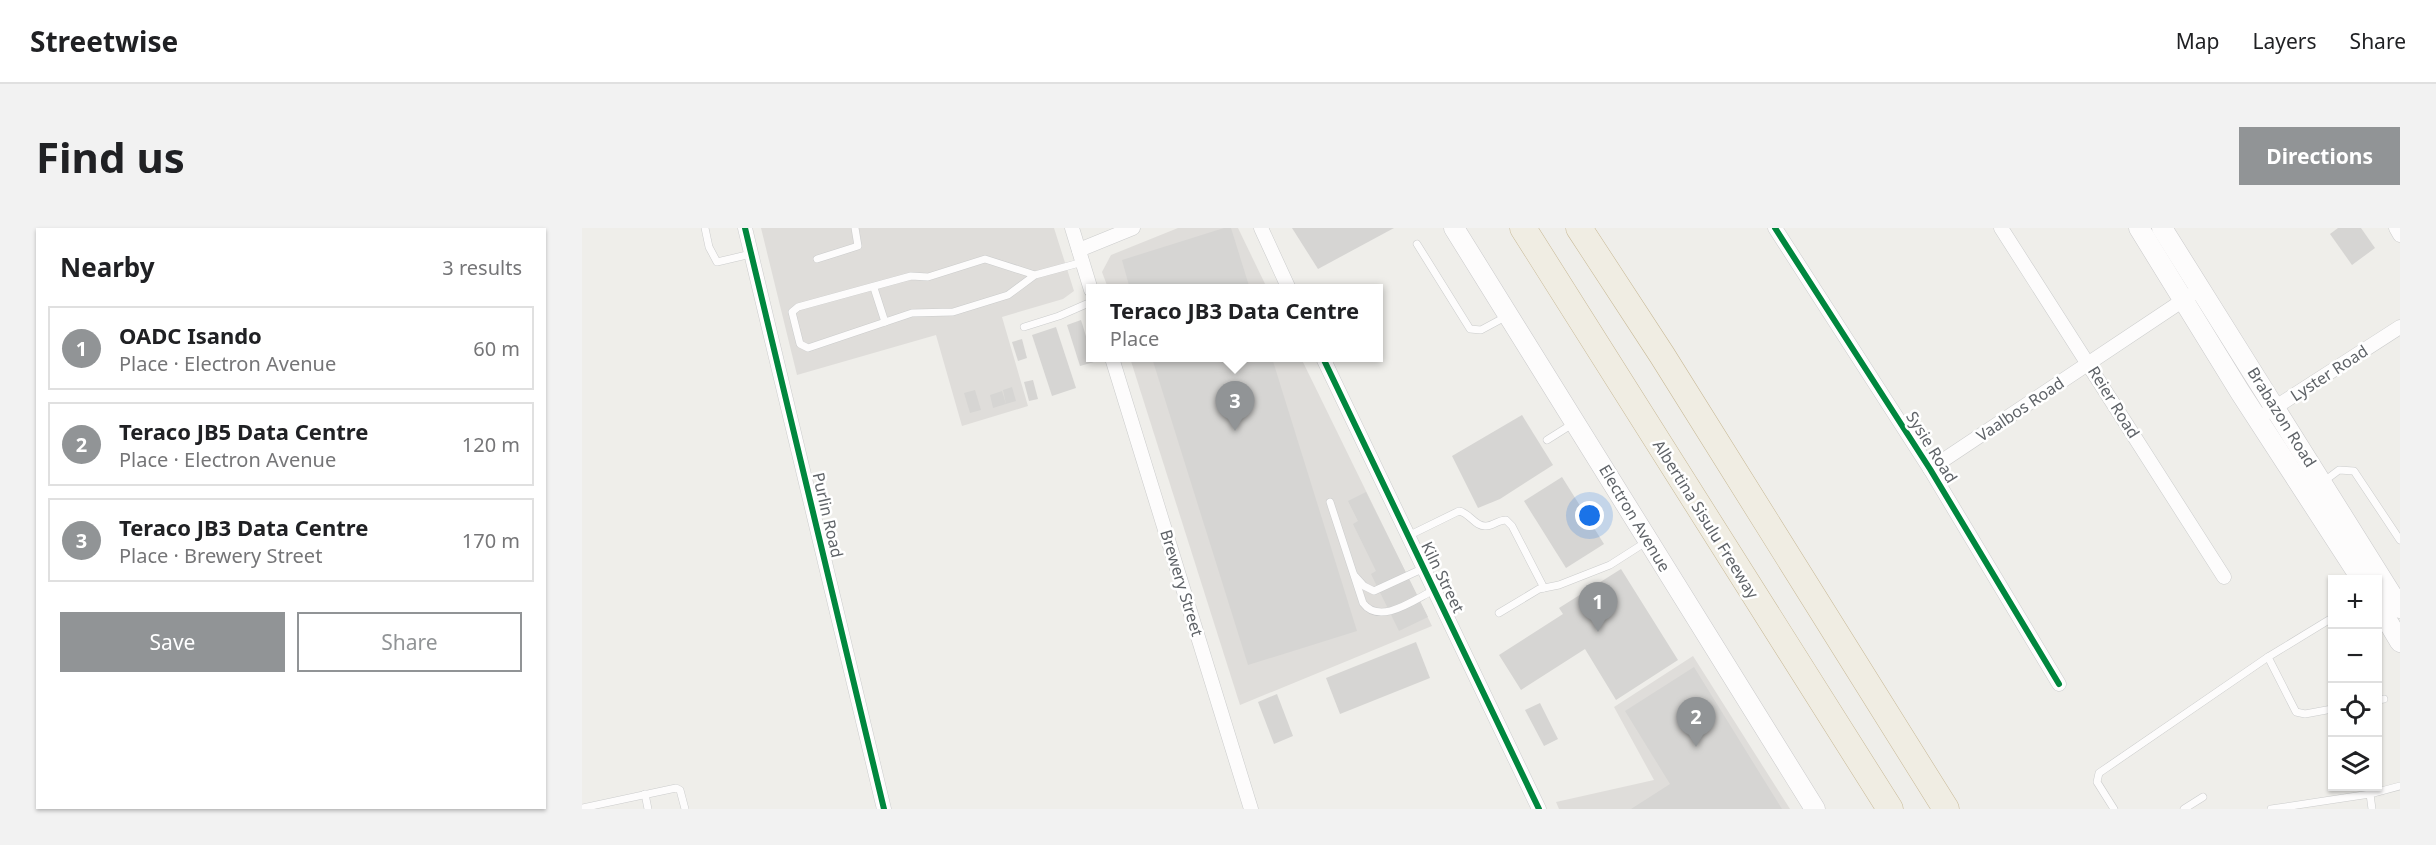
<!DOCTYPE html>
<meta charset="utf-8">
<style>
:root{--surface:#fff;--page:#f2f2f2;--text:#202124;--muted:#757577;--line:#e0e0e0;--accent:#919496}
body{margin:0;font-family:"Noto Sans",sans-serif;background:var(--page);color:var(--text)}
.controls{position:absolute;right:18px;bottom:18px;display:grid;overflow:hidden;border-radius:0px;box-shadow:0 2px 4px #0004}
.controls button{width:54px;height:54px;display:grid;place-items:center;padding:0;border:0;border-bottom:2px solid var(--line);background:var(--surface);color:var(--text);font:30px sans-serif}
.you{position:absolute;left:1008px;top:288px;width:21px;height:21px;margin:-15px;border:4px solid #fff;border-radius:50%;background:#1a73e8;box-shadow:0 0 0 9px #1a73e833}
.badge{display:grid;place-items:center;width:39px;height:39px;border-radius:50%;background:var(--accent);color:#fff;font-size:20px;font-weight:700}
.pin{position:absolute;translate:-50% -50px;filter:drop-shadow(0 2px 3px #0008)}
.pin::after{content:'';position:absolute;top:32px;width:21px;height:18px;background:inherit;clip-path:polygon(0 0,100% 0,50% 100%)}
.popup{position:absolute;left:504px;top:56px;width:297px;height:78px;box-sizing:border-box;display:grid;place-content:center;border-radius:0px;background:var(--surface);filter:drop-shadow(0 2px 4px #0005);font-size:20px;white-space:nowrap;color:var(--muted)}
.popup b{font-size:22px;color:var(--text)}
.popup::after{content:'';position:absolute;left:50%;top:100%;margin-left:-12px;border:12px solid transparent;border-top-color:var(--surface)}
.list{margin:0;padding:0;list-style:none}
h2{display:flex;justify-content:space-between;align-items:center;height:78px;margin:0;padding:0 24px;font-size:26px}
h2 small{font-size:20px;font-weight:400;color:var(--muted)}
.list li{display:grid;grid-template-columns:39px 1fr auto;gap:18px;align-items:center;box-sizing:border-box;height:84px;margin:0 12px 12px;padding:0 12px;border:2px solid var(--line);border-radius:0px}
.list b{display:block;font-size:22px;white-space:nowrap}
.list p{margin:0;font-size:20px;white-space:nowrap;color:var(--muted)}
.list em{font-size:20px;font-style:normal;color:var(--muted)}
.actions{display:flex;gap:12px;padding:18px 24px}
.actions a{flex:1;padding:14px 0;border:2px solid var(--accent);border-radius:0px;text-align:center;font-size:21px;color:var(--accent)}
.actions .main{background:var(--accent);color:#fff}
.icon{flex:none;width:33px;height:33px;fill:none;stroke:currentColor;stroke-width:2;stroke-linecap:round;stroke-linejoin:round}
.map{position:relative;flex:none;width:1818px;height:581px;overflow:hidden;border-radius:0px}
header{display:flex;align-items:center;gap:36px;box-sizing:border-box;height:84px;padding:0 30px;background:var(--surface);border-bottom:2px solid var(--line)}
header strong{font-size:28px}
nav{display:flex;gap:33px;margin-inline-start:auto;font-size:21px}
.intro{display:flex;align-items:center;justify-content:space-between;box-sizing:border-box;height:144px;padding:0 36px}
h1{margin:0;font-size:42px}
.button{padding:15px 27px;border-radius:0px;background:var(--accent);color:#fff;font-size:21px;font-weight:700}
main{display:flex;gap:36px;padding:0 36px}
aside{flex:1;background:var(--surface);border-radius:0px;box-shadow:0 2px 4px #0004}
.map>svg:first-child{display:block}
.industrial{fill:#dfddda}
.building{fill:#d6d5d3}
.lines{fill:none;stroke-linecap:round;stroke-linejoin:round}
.service-casing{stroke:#cbcccc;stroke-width:8}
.minor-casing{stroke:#cbcccc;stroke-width:15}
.secondary-casing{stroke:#cacacb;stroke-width:21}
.motorway-casing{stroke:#c8b996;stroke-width:27}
.service{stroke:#fdfcfc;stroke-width:7}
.minor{stroke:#fdfcfc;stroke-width:14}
.secondary{stroke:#fdfcfc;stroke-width:20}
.motorway{stroke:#f0ede3;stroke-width:26}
.cycleway-casing{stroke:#fff;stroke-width:10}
.cycleway{stroke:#00873e;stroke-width:6}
.labels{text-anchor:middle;stroke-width:5;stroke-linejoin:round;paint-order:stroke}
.street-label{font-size:16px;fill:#5f6368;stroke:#fff}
</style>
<header>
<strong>Streetwise</strong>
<nav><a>Map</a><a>Layers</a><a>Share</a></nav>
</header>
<div class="intro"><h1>Find us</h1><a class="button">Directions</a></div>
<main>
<aside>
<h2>Nearby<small>3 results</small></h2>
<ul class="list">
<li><span class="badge">1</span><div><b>OADC Isando</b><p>Place · Electron Avenue</p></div><em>60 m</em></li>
<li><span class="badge">2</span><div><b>Teraco JB5 Data Centre</b><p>Place · Electron Avenue</p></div><em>120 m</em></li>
<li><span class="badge">3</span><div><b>Teraco JB3 Data Centre</b><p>Place · Brewery Street</p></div><em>170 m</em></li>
</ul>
<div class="actions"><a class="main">Save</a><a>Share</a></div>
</aside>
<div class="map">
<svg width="1818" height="581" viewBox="0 0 1818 581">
<rect width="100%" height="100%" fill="#efeeea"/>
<g class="industrial">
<path d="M 179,0 L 472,0 L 492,63 L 481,71 L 420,89 L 446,178 L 380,198 L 354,107 L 215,147 Z"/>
<path d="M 596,0 L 656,0 L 685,60 L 526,60 L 520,44 L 529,27 Z"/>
<path d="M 548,130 L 719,130 L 850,398 L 658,477 Z"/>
<path d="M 1111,428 L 1208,581 L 977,581 L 974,574 L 1072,552 L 1032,479 Z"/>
</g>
<g class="building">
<path d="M 642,0 L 649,0 L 668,61 L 548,61 L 540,32 Z"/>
<path d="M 710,0 L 812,0 L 736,41 Z"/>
<path d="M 1756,0 L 1779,0 L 1793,20 L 1770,37 L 1748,6 Z"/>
<path d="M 499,92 L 512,134 L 498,138 L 485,97 Z"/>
<path d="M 474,99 L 494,160 L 470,168 L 450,107 Z"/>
<path d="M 440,111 L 445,130 L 436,133 L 430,114 Z"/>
<path d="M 570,130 L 690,130 L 775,403 L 666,437 Z"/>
<path d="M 451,152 L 456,171 L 447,173 L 442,154 Z"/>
<path d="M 430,159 L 434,173 L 424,176 L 421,162 Z"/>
<path d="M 393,162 L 399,182 L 388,185 L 382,165 Z"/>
<path d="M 420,163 L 424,176 L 411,180 L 408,167 Z"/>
<path d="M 940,187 L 971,237 L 918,271 L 896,280 L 870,228 Z"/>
<path d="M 980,249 L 1022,316 L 984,340 L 942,273 Z"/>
<path d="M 784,264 L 846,389 L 817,403 L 789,346 L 794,343 L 771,296 L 776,293 L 766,273 Z"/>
<path d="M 1039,341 L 1096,432 L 1034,472 L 1003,421 L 939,462 L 917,427 L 981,386 L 977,380 Z"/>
<path d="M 834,414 L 848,450 L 758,486 L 744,450 Z"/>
<path d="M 1112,439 L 1200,581 L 1049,581 L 1088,556 L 1043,483 Z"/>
<path d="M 695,466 L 711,508 L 692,516 L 676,474 Z"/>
<path d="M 958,475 L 976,511 L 962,518 L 943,482 Z"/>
</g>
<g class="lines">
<defs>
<g id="service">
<path d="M 123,0 L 127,19 L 135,34 L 169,26"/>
<path d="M 835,16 L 888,101 L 899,102 L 925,88"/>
<path d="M 235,31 L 276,18 L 273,0"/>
<path d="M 453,47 L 426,67 L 371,84 L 330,85 L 226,120 L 218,116 L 210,84 L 216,79 L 329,48 L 346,49 L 403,31 L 453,47 L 501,34"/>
<path d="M 292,60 L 303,94"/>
<path d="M 442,99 L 477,88 L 509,74"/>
<path d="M 965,212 L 992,195"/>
<path d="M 1741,254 L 1757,242 L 1772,243 L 1818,312"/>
<path d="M 748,274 L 781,375 C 798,398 833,371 852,362"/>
<path d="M 826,308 L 877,283 C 888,285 893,299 904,298 C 911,298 916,292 924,292 L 930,298 L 962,360"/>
<path d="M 773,348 L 782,358 L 792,363 L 842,340"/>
<path d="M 917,385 L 957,361 L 977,357 L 1028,337 L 1064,314"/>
<path d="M 1750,390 L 1686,429 L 1714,484 L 1723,486 L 1750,481"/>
<path d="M 1796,472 L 1802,471"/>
<path d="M 63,566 L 66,581"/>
<path d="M 0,580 L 94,560 L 98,562 L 103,581"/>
<path d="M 1532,581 L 1515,554 L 1517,545 L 1686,429"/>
<path d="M 1602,581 L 1621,569"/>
<path d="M 1689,581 L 1788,566"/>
<path d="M 1790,581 L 1788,566 L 1818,558"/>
</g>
<g id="minor">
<path d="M 163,0 L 302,581"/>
<path d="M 490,0 L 509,62"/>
<path d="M 679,0 L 707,61"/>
<path d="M 1193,0 L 1348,241 L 1477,456"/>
<path d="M 1419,0 L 1642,349"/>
<path d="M 1814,0 L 1818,7"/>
<path d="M 497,22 L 551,0"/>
<path d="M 530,130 L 669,581"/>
<path d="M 741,130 L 957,581"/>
<path d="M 1686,184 L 1818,99"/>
<path d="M 1348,241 L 1609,67"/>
</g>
<g id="secondary">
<path d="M 872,0 L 1233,581"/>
<path d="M 1557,0 L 1658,164 L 1780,352"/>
<path d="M 1580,0 L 1818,380"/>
<path d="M 1796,377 L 1818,414"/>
</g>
<g id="motorway">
<path d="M 941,0 L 1308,581"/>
<path d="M 997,0 L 1080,127 L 1364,581"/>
</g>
</defs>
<use href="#service" class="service-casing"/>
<use href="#minor" class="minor-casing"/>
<use href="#secondary" class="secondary-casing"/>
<use href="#motorway" class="motorway-casing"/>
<use href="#service" class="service"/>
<use href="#minor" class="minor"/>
<use href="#secondary" class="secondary"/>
<use href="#motorway" class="motorway"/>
<defs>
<g id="cycleway">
<path d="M 163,0 L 302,581"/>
<path d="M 1193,0 L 1348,241 L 1477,456"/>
<path d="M 741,130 L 957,581"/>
</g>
</defs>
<use href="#cycleway" class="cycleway-casing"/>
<use href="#cycleway" class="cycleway"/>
</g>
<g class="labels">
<g class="street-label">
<text transform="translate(1747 145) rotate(-33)" y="6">Lyster Road</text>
<text transform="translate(1532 174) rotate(58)" y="6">Reier Road</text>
<text transform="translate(1438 181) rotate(-34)" y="6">Vaalbos Road</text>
<text transform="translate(1700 189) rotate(58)" y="6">Brabazon Road</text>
<text transform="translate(1350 219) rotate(58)" y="6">Sysie Road</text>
<text transform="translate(246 287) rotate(77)" y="6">Purlin Road</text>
<text transform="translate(1053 290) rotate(59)" y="6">Electron Avenue</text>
<text transform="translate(1124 291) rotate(58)" y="6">Albertina Sisulu Freeway</text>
<text transform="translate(861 349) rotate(64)" y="6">Kiln Street</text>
<text transform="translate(600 355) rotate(73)" y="6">Brewery Street</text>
</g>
</g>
</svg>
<div class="controls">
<button>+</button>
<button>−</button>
<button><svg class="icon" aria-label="locate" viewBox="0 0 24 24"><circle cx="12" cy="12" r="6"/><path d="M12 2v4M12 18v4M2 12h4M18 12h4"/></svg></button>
<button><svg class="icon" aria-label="layers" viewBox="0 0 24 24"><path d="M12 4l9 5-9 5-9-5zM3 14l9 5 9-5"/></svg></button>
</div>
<div class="you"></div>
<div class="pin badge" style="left:1016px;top:404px">1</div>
<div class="pin badge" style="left:1114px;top:519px">2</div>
<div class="pin badge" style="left:653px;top:203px">3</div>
<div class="popup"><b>Teraco JB3 Data Centre</b>Place</div>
</div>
</main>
